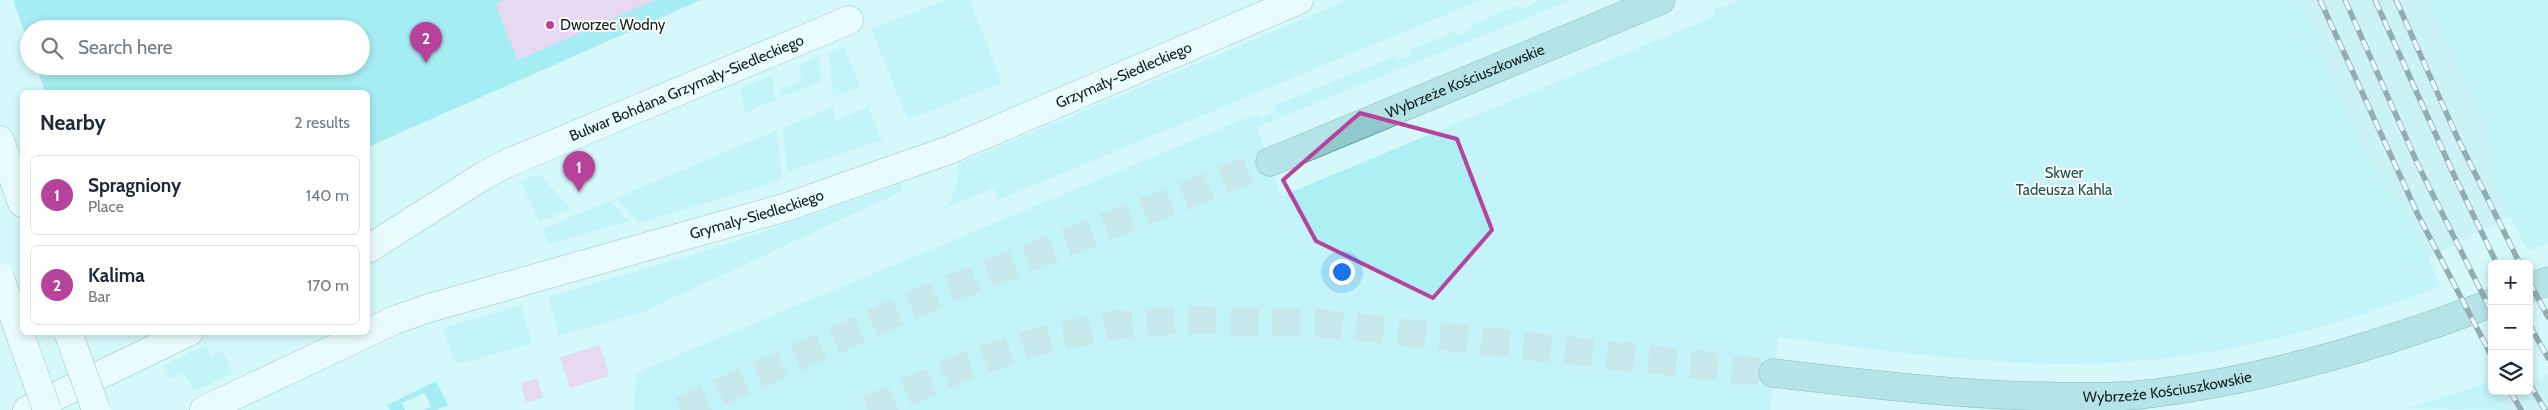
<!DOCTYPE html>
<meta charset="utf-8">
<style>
:root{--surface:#fff;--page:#f6f6f7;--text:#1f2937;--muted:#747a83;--line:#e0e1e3;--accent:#b6429b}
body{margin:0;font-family:Cabin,sans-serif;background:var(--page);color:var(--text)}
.controls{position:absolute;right:15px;bottom:15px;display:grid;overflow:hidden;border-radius:8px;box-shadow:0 2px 8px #0003}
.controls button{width:45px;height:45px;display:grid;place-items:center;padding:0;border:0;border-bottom:1px solid var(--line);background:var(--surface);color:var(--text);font:25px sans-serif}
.you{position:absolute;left:1341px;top:271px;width:18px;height:18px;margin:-12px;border:4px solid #fff;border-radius:50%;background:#1a73e8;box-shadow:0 0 0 8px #1a73e833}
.badge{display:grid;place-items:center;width:32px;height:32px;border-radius:50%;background:var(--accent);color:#fff;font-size:16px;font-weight:700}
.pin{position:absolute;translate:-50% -41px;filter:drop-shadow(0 1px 2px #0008)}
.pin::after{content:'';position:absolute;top:26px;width:18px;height:15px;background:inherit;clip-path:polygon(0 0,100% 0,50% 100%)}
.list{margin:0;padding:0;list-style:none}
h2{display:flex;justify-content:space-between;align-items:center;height:65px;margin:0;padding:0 20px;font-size:21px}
h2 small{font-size:16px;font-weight:400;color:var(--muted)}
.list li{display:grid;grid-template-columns:32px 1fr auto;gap:15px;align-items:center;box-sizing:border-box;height:80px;margin:0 10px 10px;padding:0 10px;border:1px solid var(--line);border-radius:8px}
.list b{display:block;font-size:19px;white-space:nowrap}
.list p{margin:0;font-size:16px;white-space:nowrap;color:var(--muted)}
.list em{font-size:16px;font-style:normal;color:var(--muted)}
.icon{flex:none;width:28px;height:28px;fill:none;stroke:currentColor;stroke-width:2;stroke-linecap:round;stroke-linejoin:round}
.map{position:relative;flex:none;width:2548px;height:410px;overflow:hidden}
.search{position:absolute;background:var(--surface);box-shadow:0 2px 8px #0003;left:20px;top:20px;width:350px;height:55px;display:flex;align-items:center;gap:12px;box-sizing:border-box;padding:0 18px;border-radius:28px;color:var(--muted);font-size:19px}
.panel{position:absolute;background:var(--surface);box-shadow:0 2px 8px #0003;left:20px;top:90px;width:350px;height:245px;border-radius:8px}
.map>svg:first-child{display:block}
.built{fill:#beebee}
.green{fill:#aceff5}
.water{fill:#6be0e9;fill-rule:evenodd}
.pier{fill:#d5f8fb}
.building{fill:#fdb4e6}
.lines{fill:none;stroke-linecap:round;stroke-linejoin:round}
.major-tunnel{stroke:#b8d7da;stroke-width:28;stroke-dasharray:28 14;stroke-linecap:butt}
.minor-casing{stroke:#607f81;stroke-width:29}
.major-casing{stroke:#33767b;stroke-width:29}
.minor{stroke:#fff;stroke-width:28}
.major{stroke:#8fc9ce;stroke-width:28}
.rail-casing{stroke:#405253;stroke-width:5.5}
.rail{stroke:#fdfdfd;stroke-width:4;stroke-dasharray:11;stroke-linecap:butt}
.minor-bridge-casing{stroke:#607f81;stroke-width:29;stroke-linecap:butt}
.minor-bridge{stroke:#fff;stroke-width:28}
.marked{fill:none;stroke:#b6429b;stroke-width:4;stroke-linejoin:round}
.poi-dot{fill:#b6429b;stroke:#fdfdfd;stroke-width:2}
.labels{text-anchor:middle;stroke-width:4;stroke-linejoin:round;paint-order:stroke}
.poi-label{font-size:15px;fill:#121e1f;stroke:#fdfdfd;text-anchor:start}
.street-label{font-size:15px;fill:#121e1f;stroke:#fdfdfd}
.park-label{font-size:15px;fill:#1b4f53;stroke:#fdfdfd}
</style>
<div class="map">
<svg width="2548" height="410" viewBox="0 0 2548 410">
<rect width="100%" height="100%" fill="#d5f8fb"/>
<g class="built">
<path d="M 2300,0 L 2428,0 L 2453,58 L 2487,128 L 2490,177 L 2510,216 L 2427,259 L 2407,215 L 2360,144 Z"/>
<path d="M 2548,374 L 2548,410 L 2506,410 L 2500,399 L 2515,391 L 2529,391 L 2529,384 Z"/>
</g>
<g class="green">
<path d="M 946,0 L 970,0 L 1002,83 L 915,117 L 907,118 L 871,29 Z"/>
<path d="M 1348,0 L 1481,0 L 998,200 L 993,188 L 943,209 C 956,195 958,183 958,164 Z"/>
<path d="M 1537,0 L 1571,0 L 1257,127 L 1282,196 L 1715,16 L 1714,10 L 1740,0 L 2300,0 L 2360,144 L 2407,215 L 2441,286 C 2323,333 2192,365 2064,364 C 1968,363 1873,349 1778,337 L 1770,409 L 1772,410 L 633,410 L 637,374 L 652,366 L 1251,116 L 1258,114 L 1260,118 L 1276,111 L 1274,106 L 1395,56 L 1397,60 L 1411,55 L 1410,50 L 1455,31 L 1458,36 L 1472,29 L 1471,25 L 1520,5 L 1522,9 L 1537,2 Z"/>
<path d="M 2428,0 L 2548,0 L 2548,244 L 2528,251 L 2490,177 L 2487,128 L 2453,58 Z"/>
<path d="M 844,46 L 860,87 L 833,97 L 829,52 Z"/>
<path d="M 819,56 L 821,81 L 780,98 L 779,90 L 801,81 L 800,64 Z"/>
<path d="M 772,75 L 775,100 L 744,113 L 741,88 Z"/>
<path d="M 834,106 L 835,121 L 868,107 L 882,140 L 787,172 L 783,128 Z"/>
<path d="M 777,130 L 782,180 L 639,223 L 616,198 Z"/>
<path d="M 539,174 L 571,209 L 539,222 L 521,181 Z"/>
<path d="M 900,184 L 902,191 L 643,312 L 559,336 L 548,297 L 728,244 Z"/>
<path d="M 610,201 L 629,221 L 549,244 L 542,229 Z"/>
<path d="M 521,305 L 532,343 L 463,363 L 455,362 L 442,328 Z"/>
<path d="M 206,345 L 211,356 L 223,351 L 233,373 L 194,391 L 185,373 L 171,379 L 164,365 Z"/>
<path d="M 2490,381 L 2492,391 L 2496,391 L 2506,410 L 2407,408 L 2464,391 Z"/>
</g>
<g class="water">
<path d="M 0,0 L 701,0 L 368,147 L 368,92 L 22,92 ZM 29,29 L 361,29 L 361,66 L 29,66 Z"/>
<path d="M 436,381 L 448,405 L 437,410 L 424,410 L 431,407 L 425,393 L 402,403 L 405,410 L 390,410 L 387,405 Z"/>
</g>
<path class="pier" d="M 0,0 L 13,0 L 29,45 L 29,66 L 36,66 L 45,92 L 22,92 L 22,307 L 0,317 Z"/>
<g class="building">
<path d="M 505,0 L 655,0 L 518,60 L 495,4 Z"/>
<path d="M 600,345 L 609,376 L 570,388 L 560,357 Z"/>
<path d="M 537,378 L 543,398 L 526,402 L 521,383 Z"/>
</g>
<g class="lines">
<g class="major-tunnel">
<path d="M 681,410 L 942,292 L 1270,162"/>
<path d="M 868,410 L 968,365 L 1038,341 L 1115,325 L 1181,320 L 1320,323 L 1773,373"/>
</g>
<defs>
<g id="minor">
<path d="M 0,140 L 22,203"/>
<path id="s1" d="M 368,249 L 483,176 L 508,163 L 849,20"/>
<path d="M 27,410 L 189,332"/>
<path id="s2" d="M 204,410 L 395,320 L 429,308 L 787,207 L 949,150 L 1299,0"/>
</g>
<g id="major">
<path id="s3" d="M 1270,162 L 1661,0"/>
<path d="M 2529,288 L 2548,281"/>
<path id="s4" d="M 1773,373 C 1861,383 1948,394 2036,396 C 2070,397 2105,398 2138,395 C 2259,382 2379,346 2492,303"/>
</g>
</defs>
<use href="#minor" class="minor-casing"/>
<use href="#major" class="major-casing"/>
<use href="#minor" class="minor"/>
<use href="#major" class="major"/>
<defs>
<g id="rail">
<path d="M 2320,0 L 2418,215 L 2492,357"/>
<path d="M 2345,0 L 2419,167 L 2492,313"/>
<path d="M 2375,0 L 2454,175 L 2497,264"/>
<path d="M 2396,0 L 2457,137 L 2520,264"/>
<path d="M 2529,281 L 2548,317"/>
<path d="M 2529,324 L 2548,358"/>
<path d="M 2529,383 L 2545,410"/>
<path d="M 2510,391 L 2521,410"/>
</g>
</defs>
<use href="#rail" class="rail-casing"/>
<use href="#rail" class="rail"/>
<defs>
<g id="minor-bridge">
<path d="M 0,278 L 47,410"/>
<path d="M 68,332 L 96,410"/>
</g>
</defs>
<use href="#minor-bridge" class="minor-bridge-casing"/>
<use href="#minor-bridge" class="minor-bridge"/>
</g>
<path d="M0 0H2548V410H0ZM 1360,113 L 1457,139 L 1492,230 L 1433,298 L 1316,241 L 1283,180 Z" fill="#d5f8fb" fill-opacity=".55" fill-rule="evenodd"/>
<path class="marked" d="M 1360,113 L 1457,139 L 1492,230 L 1433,298 L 1316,241 L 1283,180 Z"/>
<circle class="poi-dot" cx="550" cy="25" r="5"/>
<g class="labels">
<g class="poi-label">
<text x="560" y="30">Dworzec Wodny</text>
</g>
<g class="street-label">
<text dy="5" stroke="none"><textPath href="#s2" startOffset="981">Grzymały-Siedleckiego</textPath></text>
<text dy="5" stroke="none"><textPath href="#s3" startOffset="211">Wybrzeże Kościuszkowskie</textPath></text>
<text dy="5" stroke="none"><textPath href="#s1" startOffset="358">Bulwar Bohdana Grzymały-Siedleckiego</textPath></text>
<text dy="5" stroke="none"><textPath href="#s2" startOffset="588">Grymaly-Siedleckiego</textPath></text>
<text dy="5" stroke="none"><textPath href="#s4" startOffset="396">Wybrzeże Kościuszkowskie</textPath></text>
</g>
<g class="park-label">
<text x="2064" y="178">Skwer<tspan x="2064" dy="17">Tadeusza Kahla</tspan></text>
</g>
</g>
</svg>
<div class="controls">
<button>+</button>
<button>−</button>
<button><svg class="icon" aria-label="layers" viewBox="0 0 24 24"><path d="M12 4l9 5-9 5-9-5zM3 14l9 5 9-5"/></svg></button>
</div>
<div class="you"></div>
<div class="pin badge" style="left:579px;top:192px">1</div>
<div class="pin badge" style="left:426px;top:63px">2</div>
<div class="search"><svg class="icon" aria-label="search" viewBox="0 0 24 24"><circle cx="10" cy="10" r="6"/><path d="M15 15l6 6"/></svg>Search here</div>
<section class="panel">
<h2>Nearby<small>2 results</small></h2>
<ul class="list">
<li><span class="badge">1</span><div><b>Spragniony</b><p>Place</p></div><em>140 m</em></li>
<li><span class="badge">2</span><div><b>Kalima</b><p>Bar</p></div><em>170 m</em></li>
</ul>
</section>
</div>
